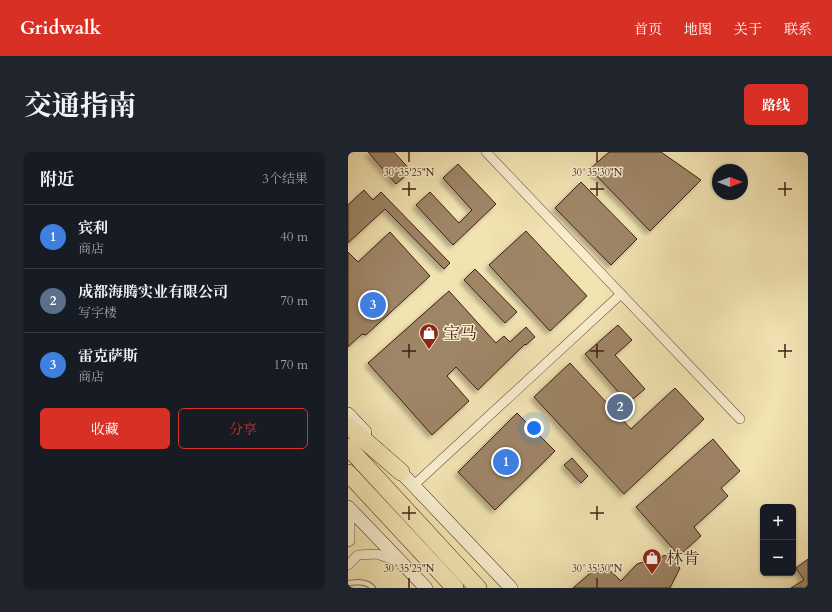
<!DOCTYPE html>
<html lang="zh">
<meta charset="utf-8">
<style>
:root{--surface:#171b24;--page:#20242c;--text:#f1f3f6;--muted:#9ea1a6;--line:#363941;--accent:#d93025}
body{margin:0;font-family:Cardo,"Noto Serif SC",serif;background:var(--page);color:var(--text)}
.controls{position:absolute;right:12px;bottom:12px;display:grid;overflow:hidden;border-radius:6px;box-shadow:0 1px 3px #0004}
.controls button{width:36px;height:36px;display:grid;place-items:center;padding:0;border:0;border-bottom:1px solid var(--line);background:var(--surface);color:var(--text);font:20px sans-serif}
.compass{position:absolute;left:364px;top:12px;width:36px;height:36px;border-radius:50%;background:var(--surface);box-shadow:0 1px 3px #0004;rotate:90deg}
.you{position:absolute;left:186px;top:276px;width:14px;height:14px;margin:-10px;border:3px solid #fff;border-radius:50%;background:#1a73e8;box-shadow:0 0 0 6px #1a73e833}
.badge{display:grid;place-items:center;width:26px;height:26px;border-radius:50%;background:var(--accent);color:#fff;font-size:13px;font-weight:700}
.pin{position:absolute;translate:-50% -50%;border:2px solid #fff;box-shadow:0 1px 4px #0006}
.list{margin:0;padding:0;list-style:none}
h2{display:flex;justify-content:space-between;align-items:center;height:52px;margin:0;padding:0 16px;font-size:17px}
h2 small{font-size:13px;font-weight:400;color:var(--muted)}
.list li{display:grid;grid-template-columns:26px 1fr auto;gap:12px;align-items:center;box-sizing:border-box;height:64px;padding:0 16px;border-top:1px solid var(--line)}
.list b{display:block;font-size:15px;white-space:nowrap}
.list p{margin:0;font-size:13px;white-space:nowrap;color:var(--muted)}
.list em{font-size:13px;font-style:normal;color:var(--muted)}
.actions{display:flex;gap:8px;padding:12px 16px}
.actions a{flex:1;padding:9px 0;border:1px solid var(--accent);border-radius:6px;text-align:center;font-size:14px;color:var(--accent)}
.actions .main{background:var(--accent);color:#fff}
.map{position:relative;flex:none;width:460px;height:436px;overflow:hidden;border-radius:6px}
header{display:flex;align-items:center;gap:24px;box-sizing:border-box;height:56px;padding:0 20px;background:var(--accent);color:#fff}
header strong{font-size:19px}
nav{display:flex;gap:22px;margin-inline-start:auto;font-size:14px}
.intro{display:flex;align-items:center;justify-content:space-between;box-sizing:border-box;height:96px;padding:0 24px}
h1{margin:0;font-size:28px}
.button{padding:10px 18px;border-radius:6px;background:var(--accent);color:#fff;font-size:14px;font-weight:700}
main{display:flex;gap:24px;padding:0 24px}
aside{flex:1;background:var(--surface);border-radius:6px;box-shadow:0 1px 3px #0004}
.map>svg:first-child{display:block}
.building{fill:#9e8566;stroke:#421f13;filter:url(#shadow)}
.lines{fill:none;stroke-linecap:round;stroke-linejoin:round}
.service-casing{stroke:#6e503b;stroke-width:6}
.minor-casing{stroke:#6e503b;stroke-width:10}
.secondary-casing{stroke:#421f13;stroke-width:14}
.motorway-casing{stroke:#421f13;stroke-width:18}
.service{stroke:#f7edcd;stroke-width:4.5}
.minor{stroke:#f7edcd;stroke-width:9}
.secondary{stroke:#f7edcd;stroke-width:13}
.motorway{stroke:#f2e3b2;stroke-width:17}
.ticks{fill:none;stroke:#421f13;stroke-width:1.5}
.labels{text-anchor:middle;stroke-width:3;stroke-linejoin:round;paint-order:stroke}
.poi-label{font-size:17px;fill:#421f13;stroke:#f7edcd;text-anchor:start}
.ticks-label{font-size:10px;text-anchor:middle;fill:#421f13;stroke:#f7edcd;stroke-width:3;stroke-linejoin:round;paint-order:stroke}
</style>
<header>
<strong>Gridwalk</strong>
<nav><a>首页</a><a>地图</a><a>关于</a><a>联系</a></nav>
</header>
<div class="intro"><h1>交通指南</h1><a class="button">路线</a></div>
<main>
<aside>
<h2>附近<small>3个结果</small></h2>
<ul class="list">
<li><span class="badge" style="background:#3f7fe0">1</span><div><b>宾利</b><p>商店</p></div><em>40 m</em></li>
<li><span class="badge" style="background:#5c6f8a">2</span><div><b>成都海腾实业有限公司</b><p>写字楼</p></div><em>70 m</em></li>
<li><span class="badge" style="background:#3f7fe0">3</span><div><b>雷克萨斯</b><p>商店</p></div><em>170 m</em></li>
</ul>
<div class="actions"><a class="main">收藏</a><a>分享</a></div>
</aside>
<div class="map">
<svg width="460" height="436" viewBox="0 0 460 436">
<defs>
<filter id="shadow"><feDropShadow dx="-3.5" dy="3.5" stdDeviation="2" flood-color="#0004"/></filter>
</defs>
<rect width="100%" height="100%" fill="#f2e3b2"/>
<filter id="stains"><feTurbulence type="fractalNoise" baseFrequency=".005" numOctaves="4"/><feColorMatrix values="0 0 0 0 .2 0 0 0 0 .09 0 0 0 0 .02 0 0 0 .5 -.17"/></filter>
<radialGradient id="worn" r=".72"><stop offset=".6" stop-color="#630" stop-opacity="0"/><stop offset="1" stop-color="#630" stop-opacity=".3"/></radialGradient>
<g class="building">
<path d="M 20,0 L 46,0 L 63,19 L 48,32 Z"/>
<path d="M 261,0 L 313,0 L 353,28 L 302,79 L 242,17 Z"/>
<path d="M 110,12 L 148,52 L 105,93 L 68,53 L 82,40 L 111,71 L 124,58 L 95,26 Z"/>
<path d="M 233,30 L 289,87 L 263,113 L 207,56 Z"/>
<path d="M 16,38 L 25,48 L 33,40 L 102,111 L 96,117 L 37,57 L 0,91 L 0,53 Z"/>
<path d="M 178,79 L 239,144 L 202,179 L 141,113 Z"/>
<path d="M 42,80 L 82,124 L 18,183 L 14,182 L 0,195 L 0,100 L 10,110 Z"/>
<path d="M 127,117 L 169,160 L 157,171 L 116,128 Z"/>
<path d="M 101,139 L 148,191 L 156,184 L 162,190 L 178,175 L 187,185 L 178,193 L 177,192 L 130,238 L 108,215 L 99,224 L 121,249 L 84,283 L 20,211 Z"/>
<path d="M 270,173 L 284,188 L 267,203 L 297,237 L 280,251 L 237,202 Z"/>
<path d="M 222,211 L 283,277 L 327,236 L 356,267 L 276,342 L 186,245 Z"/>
<path d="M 169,261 L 207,299 L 147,358 L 110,320 Z"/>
<path d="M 365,287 L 392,319 L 373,336 L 380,344 L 346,375 L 353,384 L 325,409 L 332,416 L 322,436 L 225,436 L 254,411 L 273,429 L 289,412 L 328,400 L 288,355 Z"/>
<path d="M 224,306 L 240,324 L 233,331 L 216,313 Z"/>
<path d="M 460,407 L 460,436 L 443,436 L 456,428 L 448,416 Z"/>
</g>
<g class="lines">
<defs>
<path id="service" d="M 0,431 C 9,430 19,429 25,436"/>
<g id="minor">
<path d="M 138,0 L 392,267"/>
<path d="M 66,333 L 273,142"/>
<path d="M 0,366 L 2,371 L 2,389 L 0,390"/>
<path d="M 0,413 L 10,403 L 29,402 L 51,410"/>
</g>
<g id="secondary">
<path d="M 0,262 L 17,280"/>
<path d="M 47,314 L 163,436"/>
<path d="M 0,355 L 78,436"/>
</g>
<g id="motorway">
<path d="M 0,274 L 53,320"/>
<path d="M 0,295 L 130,436"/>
<path d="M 0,321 L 107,436"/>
</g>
</defs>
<use href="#service" class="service-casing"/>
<use href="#minor" class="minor-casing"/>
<use href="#secondary" class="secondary-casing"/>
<use href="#motorway" class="motorway-casing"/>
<use href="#service" class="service"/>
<use href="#minor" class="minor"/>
<use href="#secondary" class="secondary"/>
<use href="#motorway" class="motorway"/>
</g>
<path class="ticks" d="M 61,0 L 61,10M 249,0 L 249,10M 61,30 L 61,44M 249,30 L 249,44M 437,30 L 437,44M 54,37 L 68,37M 242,37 L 256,37M 430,37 L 444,37M 61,192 L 61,206M 249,192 L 249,206M 437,192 L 437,206M 54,199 L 68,199M 242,199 L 256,199M 430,199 L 444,199M 61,354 L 61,368M 249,354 L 249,368M 54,361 L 68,361M 242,361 L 256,361M 61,426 L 61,436M 249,426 L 249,436"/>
<defs>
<symbol id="shop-pin" viewBox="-11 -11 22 30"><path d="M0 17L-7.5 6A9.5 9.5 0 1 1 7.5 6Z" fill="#8f2418" stroke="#f7edcd"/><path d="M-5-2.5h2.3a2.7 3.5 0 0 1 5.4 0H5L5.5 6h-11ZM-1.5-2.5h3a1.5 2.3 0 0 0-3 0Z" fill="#fff"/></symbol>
</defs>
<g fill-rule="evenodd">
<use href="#shop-pin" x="70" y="170" width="22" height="30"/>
<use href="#shop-pin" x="293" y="395" width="22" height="30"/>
</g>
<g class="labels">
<g class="poi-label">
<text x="95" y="187">宝马</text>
<text x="318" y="412">林肯</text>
</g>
</g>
<g class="ticks-label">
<text x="61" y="24">30°35'25"N</text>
<text x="249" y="24">30°35'30"N</text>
<text x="61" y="420">30°35'25"N</text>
<text x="249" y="420">30°35'30"N</text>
</g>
<rect width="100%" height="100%" filter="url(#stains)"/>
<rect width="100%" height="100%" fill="url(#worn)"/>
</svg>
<div class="controls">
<button>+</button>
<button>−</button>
</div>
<svg class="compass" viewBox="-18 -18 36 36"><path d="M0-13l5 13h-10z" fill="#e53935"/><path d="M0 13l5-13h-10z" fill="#9ea1a6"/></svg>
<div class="you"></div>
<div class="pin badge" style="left:158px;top:310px;background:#3f7fe0">1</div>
<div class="pin badge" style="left:272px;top:255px;background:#5c6f8a">2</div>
<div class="pin badge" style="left:25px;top:153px;background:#3f7fe0">3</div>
</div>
</main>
